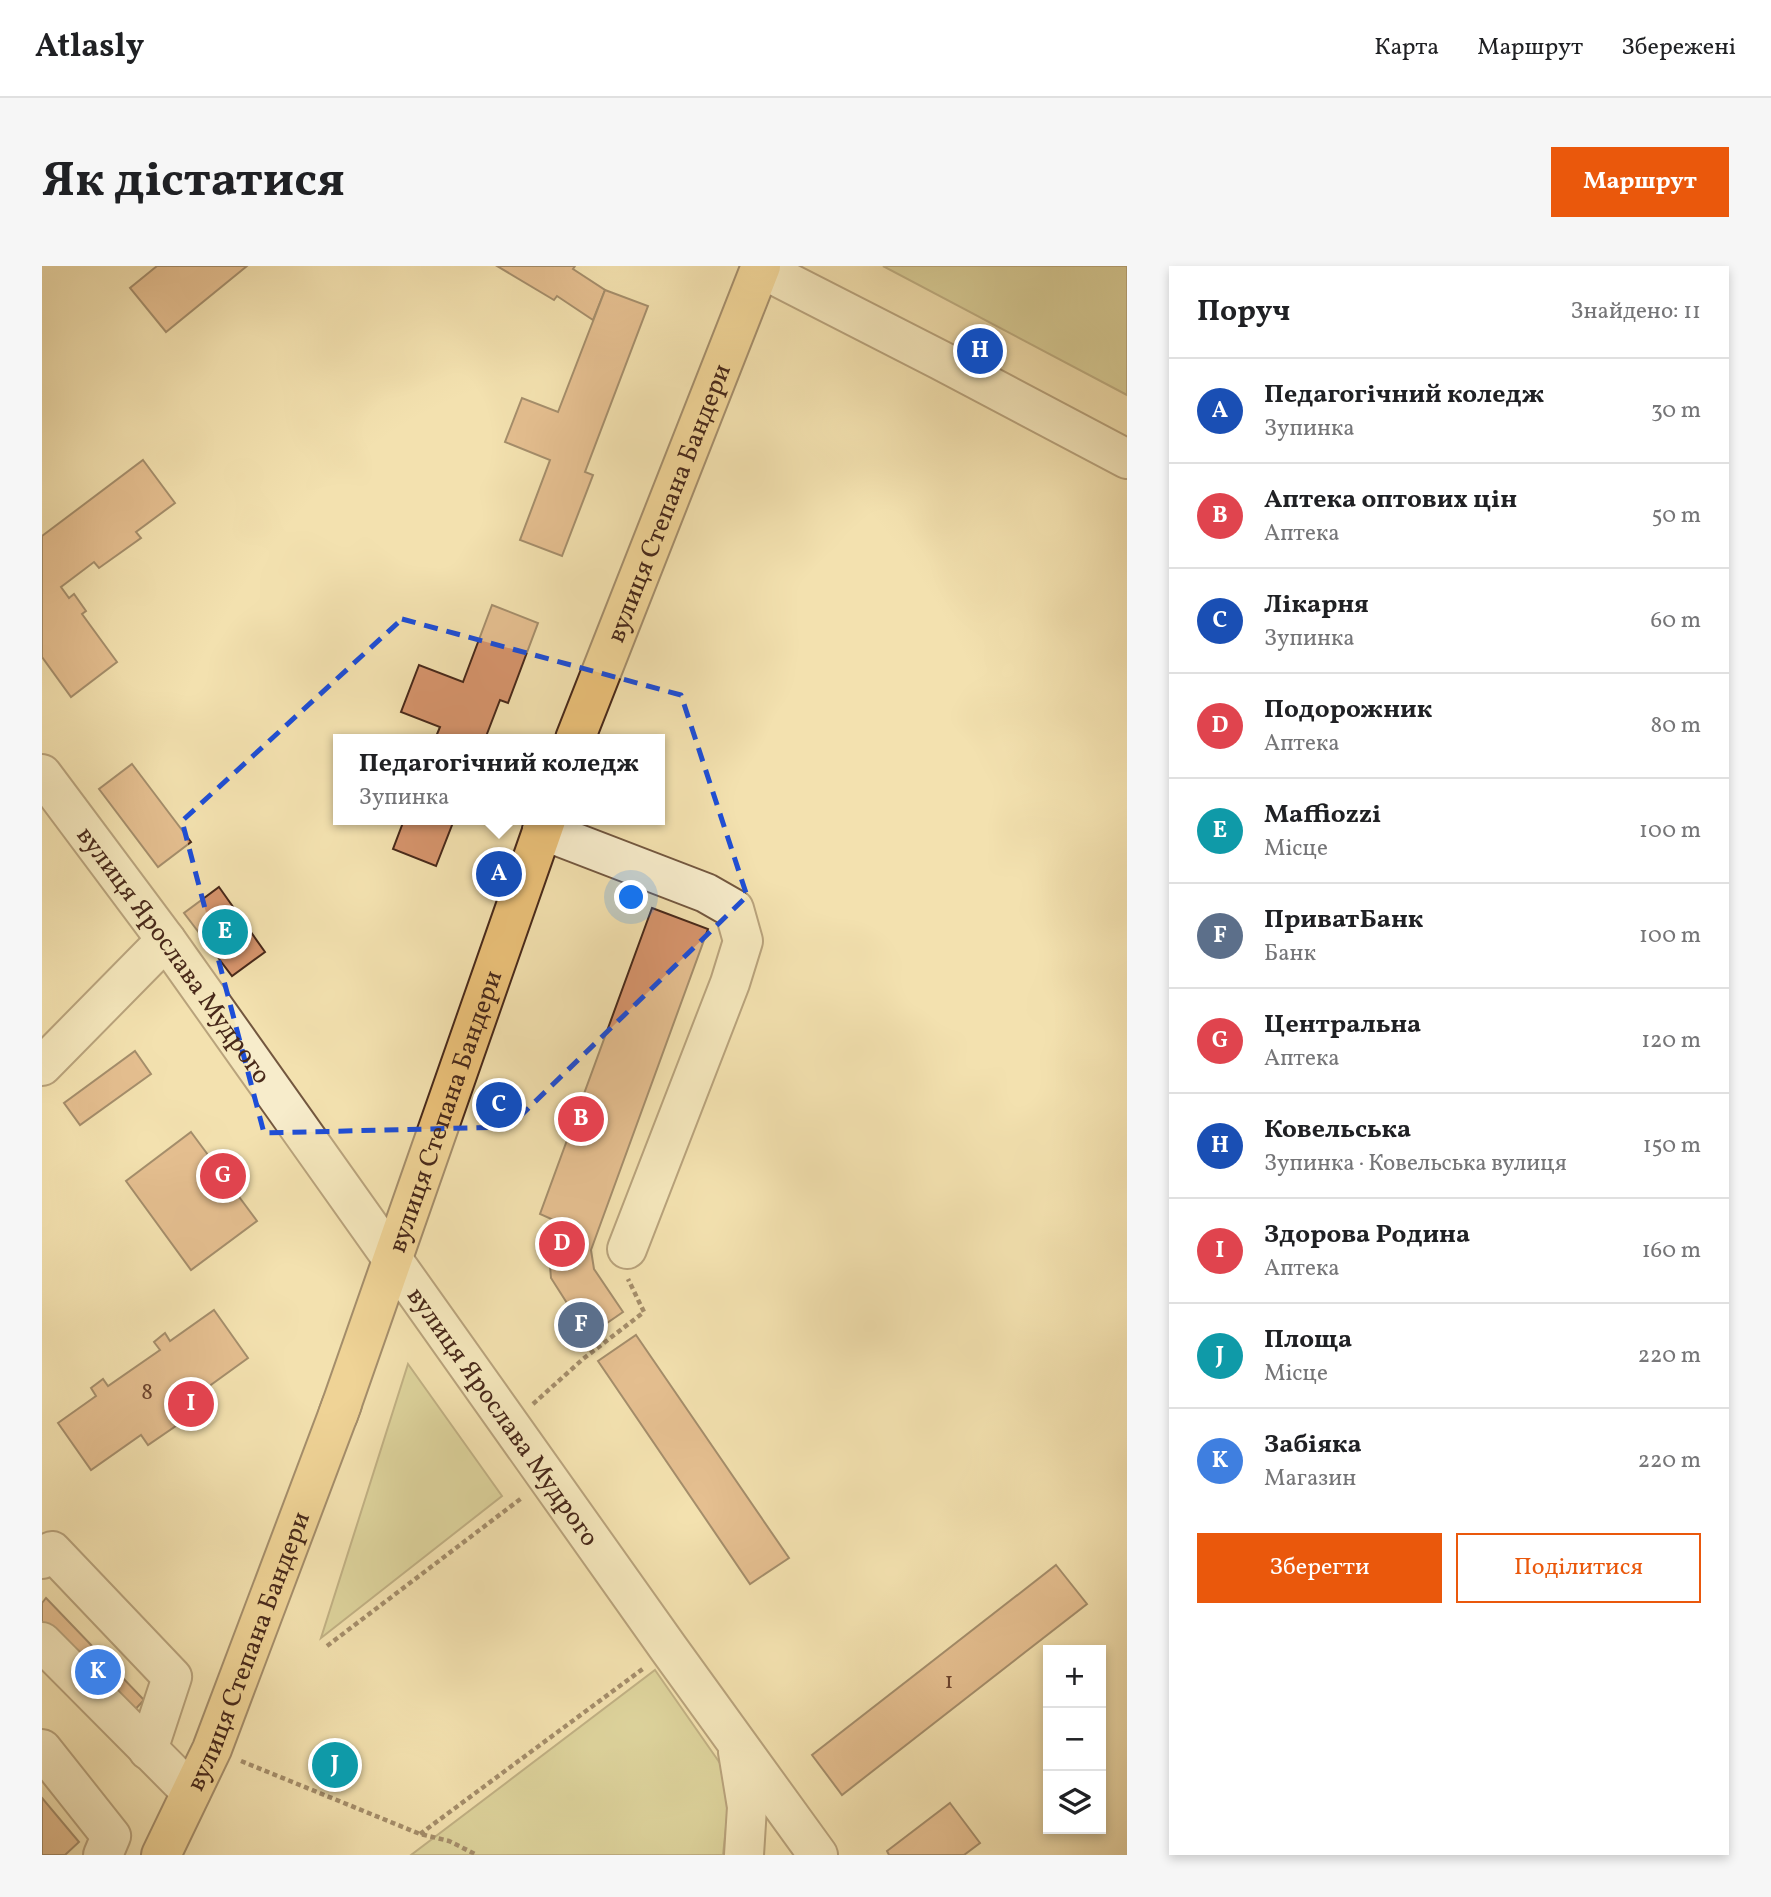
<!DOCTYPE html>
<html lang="uk">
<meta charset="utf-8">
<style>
:root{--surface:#fff;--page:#f6f6f6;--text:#202124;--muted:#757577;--line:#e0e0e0;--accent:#ea580c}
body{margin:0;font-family:Vollkorn,serif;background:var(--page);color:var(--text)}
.controls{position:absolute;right:21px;bottom:21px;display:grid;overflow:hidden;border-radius:0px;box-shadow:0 4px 10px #0003}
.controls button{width:63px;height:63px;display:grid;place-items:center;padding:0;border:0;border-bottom:2px solid var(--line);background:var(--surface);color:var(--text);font:35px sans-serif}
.you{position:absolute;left:590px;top:632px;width:24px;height:24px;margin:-18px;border:5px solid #fff;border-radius:50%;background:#1a73e8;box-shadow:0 0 0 10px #1a73e833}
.badge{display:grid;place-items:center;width:46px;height:46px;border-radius:50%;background:var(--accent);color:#fff;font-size:23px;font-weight:700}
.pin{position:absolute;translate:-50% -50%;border:4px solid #fff;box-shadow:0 2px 7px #0006}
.popup{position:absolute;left:291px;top:468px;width:332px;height:91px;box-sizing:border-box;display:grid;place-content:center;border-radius:0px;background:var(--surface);filter:drop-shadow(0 2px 5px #0005);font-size:23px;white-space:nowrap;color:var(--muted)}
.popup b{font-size:26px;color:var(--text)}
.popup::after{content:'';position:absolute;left:50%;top:100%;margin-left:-14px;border:14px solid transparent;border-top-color:var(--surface)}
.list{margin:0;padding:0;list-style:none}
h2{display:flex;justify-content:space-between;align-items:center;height:91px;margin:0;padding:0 28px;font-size:30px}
h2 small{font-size:23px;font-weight:400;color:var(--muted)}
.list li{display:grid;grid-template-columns:46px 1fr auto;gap:21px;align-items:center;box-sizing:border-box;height:105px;padding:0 28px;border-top:2px solid var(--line)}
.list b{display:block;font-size:26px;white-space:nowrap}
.list p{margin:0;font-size:23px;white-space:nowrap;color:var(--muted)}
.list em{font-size:23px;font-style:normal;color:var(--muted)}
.actions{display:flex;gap:14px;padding:21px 28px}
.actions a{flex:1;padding:16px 0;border:2px solid var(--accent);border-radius:0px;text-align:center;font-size:24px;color:var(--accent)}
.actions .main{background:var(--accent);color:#fff}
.icon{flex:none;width:38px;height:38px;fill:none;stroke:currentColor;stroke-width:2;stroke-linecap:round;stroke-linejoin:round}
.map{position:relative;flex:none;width:1085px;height:1589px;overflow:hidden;border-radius:0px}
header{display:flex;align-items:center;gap:42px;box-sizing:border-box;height:98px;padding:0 35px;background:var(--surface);border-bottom:2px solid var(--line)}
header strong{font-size:33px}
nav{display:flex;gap:38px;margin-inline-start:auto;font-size:24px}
.intro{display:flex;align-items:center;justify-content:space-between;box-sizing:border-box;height:168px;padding:0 42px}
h1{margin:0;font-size:49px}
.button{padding:18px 32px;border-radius:0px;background:var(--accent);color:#fff;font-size:24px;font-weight:700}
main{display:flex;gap:42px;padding:0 42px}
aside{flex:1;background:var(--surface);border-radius:0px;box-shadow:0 4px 10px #0003}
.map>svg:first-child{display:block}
.green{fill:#c3c186;stroke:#867550;stroke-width:2}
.building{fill:#d6946c;stroke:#48291a;stroke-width:2}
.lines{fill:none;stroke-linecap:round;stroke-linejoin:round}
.minor-casing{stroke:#73573f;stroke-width:42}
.major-casing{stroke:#48291a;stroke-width:42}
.path{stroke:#48291a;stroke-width:4.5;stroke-dasharray:5 3.5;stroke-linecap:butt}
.minor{stroke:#f7eccb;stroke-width:38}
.major{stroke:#eac078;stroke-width:38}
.marked{fill:none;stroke:#1d4ed8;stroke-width:5;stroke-dasharray:14 9;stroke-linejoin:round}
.labels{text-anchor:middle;stroke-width:7;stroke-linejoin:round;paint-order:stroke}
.number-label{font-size:23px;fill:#6c442e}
.street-label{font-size:26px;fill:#48291a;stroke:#f7eccb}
</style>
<header>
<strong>Atlasly</strong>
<nav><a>Карта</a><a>Маршрут</a><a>Збережені</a></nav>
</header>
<div class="intro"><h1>Як дістатися</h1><a class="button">Маршрут</a></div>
<main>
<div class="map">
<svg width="1085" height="1589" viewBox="0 0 1085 1589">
<rect width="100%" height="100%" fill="#f3e1af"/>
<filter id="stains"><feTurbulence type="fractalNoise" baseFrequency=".00286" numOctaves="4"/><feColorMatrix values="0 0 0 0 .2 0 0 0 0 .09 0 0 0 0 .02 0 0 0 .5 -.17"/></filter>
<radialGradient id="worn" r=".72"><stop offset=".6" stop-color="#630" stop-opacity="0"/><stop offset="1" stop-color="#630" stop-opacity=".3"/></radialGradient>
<g class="green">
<path d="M 841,0 L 1085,0 L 1085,129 Z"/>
<path d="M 366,1098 L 460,1230 L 279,1372 Z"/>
<path d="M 613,1404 L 689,1513 L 681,1589 L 369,1589 Z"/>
</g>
<g class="building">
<path d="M 115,0 L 205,0 L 124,66 L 88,22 Z"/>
<path d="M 455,0 L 533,0 L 531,3 L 563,24 L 551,54 L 515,30 L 512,34 Z"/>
<path d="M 563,24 L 606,40 L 543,206 L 551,209 L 520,290 L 478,274 L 508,194 L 463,176 L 480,132 L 516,146 Z"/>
<path d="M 101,194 L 133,237 L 94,266 L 99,272 L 57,302 L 52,296 L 19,321 L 27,332 L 32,328 L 44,345 L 40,348 L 75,396 L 29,431 L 0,391 L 0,270 Z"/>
<path d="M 450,339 L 496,357 L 466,437 L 458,434 L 443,473 L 393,473 L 398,461 L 359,446 L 377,399 L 421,416 Z"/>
<path d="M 90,498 L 149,576 L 116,601 L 57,523 Z"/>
<path d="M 362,554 L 412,554 L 394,600 L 351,583 Z"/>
<path d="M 177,621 L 223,686 L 190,710 L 142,647 Z"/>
<path d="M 610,642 L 666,663 L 549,984 L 552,1003 L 581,1046 L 546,1070 L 509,1012 L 507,988 L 514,955 L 498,948 Z"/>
<path d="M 93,785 L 109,808 L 38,859 L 22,837 Z"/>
<path d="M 149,866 L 215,955 L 149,1004 L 84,915 Z"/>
<path d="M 172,1044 L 206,1092 L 155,1129 L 163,1140 L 106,1179 L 99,1169 L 49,1204 L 16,1157 L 54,1130 L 49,1122 L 61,1113 L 66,1120 L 118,1084 L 112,1076 L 123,1067 L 128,1075 Z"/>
<path d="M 594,1069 L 747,1292 L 708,1318 L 556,1095 Z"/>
<path d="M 1014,1299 L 1045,1338 L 800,1529 L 770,1489 Z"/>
<path d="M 4,1332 L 102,1434 L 86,1451 L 0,1364 L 0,1337 Z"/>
<path d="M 0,1532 L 37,1576 L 23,1589 L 0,1589 Z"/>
<path d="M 908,1537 L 938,1577 L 922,1589 L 847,1589 L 845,1585 Z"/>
</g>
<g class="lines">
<defs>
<g id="minor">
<path d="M 718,2 L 898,94 L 1085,193"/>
<path id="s1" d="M 0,508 L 124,674 L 627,1383 L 776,1589"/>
<path d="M 500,564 L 664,627 L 692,643 L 701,675 L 688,717 L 585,983"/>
<path d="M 0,800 L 124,674"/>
<path d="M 0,1293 L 10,1285 L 130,1411 L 106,1484"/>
<path d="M 0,1376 L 149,1526"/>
<path d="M 0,1483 L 69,1570 L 61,1589"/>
<path d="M 696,1486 L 705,1541 L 702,1589"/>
</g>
<g id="major">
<path id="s2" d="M 533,473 L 719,0"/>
<path id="s3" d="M 296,1149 L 504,554"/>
<path id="s4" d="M 119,1589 L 170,1483 L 300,1138"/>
</g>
</defs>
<use href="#minor" class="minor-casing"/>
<use href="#major" class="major-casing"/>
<g class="path">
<path d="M 491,1138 L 541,1093 L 602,1046 L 586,1013"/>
<path d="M 285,1380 L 481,1231"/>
<path d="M 199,1495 L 378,1568 L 407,1575 L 435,1589"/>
<path d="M 378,1568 L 602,1402"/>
</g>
<use href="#minor" class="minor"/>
<use href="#major" class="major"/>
</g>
<path d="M0 0H1085V1589H0ZM 360,353 L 639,429 L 705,630 L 467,861 L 222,867 L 140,555 Z" fill="#f3e1af" fill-opacity=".55" fill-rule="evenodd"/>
<path class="marked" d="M 360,353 L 639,429 L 705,630 L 467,861 L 222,867 L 140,555 Z"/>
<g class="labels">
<g class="number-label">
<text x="105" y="1133">8</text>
<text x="907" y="1422">1</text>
</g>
<g class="street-label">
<text dy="9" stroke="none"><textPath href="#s2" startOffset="254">вулиця Степана Бандери</textPath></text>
<text dy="9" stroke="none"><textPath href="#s1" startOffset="224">вулиця Ярослава Мудрого</textPath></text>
<text dy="9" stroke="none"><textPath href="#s3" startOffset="322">вулиця Степана Бандери</textPath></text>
<text dy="9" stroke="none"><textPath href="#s1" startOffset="791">вулиця Ярослава Мудрого</textPath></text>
<text dy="9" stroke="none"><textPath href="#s4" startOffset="222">вулиця Степана Бандери</textPath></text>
</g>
</g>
<rect width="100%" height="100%" filter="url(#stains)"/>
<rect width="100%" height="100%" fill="url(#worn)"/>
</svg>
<div class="controls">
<button>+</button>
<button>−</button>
<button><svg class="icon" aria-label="layers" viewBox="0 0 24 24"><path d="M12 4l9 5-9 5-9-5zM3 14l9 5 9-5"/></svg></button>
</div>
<div class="you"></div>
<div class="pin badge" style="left:457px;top:608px;background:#1a4fb4">A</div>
<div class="popup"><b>Педагогічний коледж</b>Зупинка</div>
<div class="pin badge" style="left:539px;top:853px;background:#e0444e">B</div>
<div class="pin badge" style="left:457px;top:839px;background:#1a4fb4">C</div>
<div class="pin badge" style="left:520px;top:978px;background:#e0444e">D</div>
<div class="pin badge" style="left:183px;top:666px;background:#0f9aa8">E</div>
<div class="pin badge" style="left:539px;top:1059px;background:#5c6f8a">F</div>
<div class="pin badge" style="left:181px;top:910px;background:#e0444e">G</div>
<div class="pin badge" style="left:938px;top:85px;background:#1a4fb4">H</div>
<div class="pin badge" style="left:149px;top:1138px;background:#e0444e">I</div>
<div class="pin badge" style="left:293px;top:1499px;background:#0f9aa8">J</div>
<div class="pin badge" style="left:56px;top:1406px;background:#3f7fe0">K</div>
</div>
<aside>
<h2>Поруч<small>Знайдено: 11</small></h2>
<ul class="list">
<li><span class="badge" style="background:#1a4fb4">A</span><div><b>Педагогічний коледж</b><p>Зупинка</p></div><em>30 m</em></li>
<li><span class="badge" style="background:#e0444e">B</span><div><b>Аптека оптових цін</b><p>Аптека</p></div><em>50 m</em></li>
<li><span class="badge" style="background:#1a4fb4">C</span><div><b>Лікарня</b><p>Зупинка</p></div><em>60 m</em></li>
<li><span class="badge" style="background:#e0444e">D</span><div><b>Подорожник</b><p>Аптека</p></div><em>80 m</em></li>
<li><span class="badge" style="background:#0f9aa8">E</span><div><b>Maffiozzi</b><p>Місце</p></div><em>100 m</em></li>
<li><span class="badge" style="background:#5c6f8a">F</span><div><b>ПриватБанк</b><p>Банк</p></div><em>100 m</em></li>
<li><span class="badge" style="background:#e0444e">G</span><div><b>Центральна</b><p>Аптека</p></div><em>120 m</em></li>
<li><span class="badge" style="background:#1a4fb4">H</span><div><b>Ковельська</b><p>Зупинка · Ковельська вулиця</p></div><em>150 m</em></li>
<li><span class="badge" style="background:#e0444e">I</span><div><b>Здорова Родина</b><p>Аптека</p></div><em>160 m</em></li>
<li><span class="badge" style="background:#0f9aa8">J</span><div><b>Площа</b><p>Місце</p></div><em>220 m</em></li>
<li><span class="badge" style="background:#3f7fe0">K</span><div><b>Забіяка</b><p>Магазин</p></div><em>220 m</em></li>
</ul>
<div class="actions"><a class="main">Зберегти</a><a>Поділитися</a></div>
</aside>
</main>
